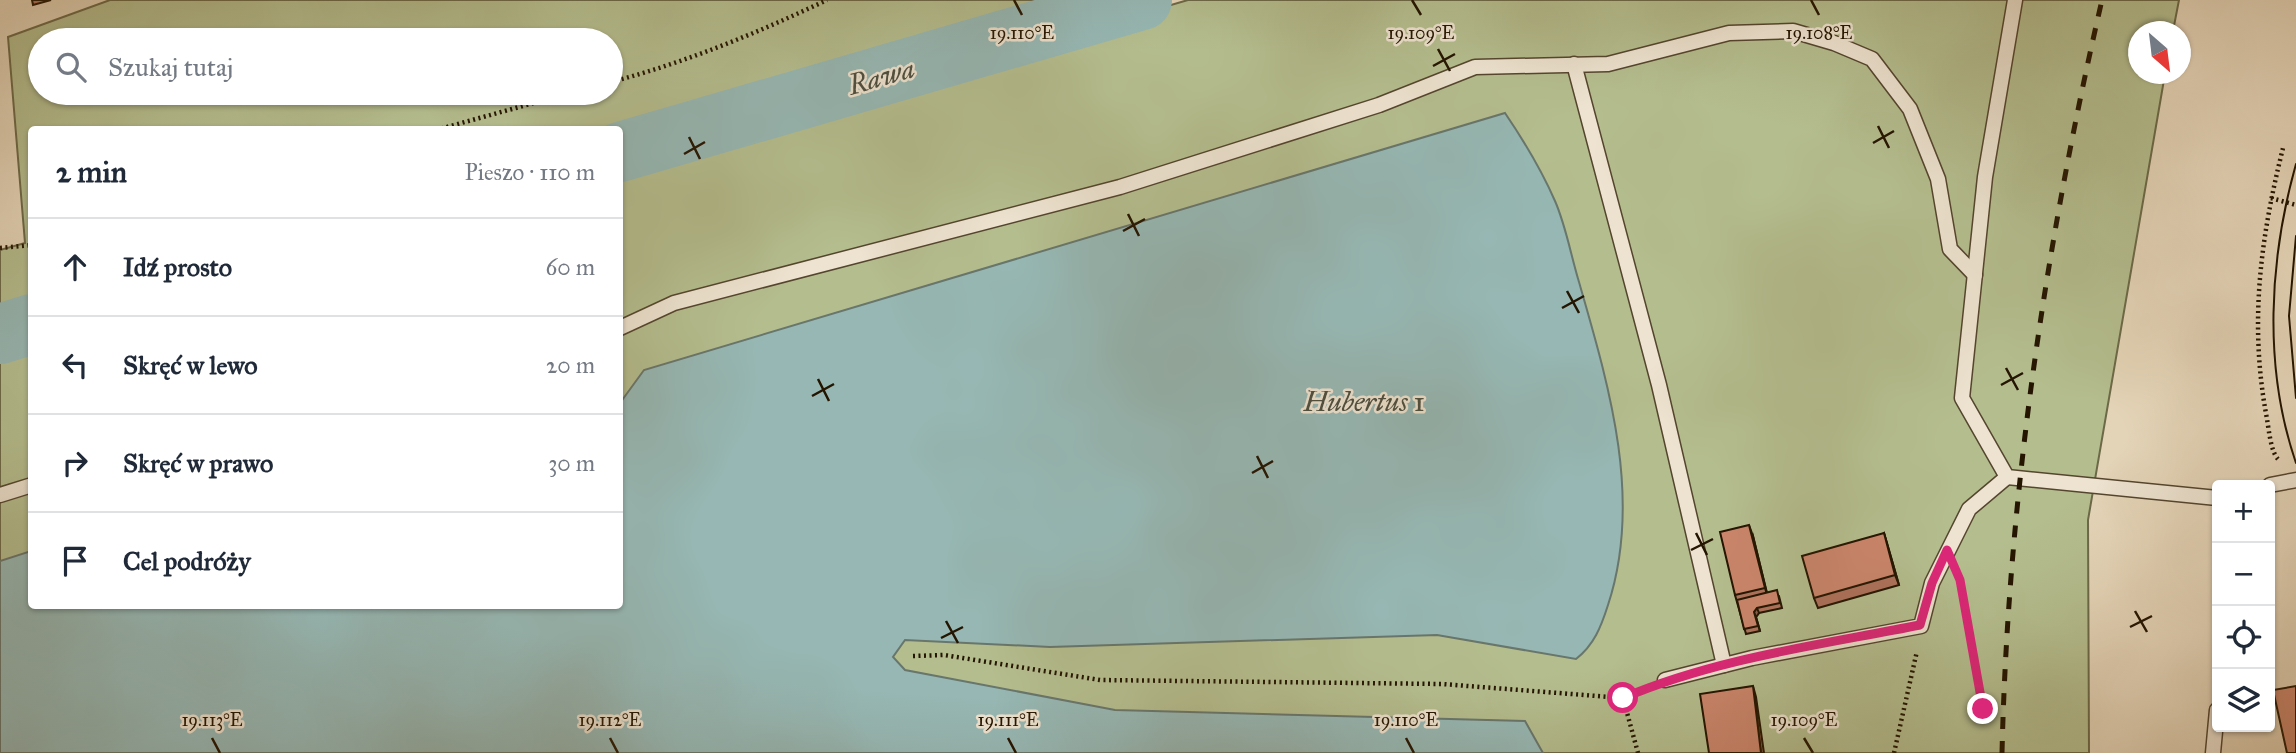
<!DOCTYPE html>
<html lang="pl">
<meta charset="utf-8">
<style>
:root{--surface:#fff;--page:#f2f2f3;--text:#1f2937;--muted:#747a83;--line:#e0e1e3}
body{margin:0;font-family:"IM FELL Great Primer",serif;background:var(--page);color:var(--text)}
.controls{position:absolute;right:21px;bottom:21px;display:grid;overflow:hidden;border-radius:7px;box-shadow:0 2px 5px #0004}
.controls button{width:63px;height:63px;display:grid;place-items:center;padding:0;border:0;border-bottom:2px solid var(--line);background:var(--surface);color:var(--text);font:35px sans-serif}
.compass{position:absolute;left:2128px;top:21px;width:63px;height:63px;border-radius:50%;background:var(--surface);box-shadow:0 2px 5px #0004;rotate:152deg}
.stop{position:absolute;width:21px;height:21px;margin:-16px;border:5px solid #db2777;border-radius:50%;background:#fff}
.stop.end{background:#db2777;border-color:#fff;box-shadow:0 2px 7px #0008}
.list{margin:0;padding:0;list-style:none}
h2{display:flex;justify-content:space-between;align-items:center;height:91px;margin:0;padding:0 28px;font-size:30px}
h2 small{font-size:23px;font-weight:400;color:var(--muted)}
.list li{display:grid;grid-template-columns:46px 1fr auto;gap:21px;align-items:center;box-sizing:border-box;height:98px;padding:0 28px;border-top:2px solid var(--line)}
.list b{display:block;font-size:26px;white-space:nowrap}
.list em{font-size:23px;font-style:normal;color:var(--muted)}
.icon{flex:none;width:38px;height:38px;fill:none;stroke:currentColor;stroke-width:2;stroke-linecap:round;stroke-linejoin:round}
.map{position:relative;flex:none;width:2296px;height:753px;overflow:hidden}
.search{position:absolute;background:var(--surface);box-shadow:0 2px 5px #0004;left:28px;top:28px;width:595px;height:77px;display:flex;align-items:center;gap:18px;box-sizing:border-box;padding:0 24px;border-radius:38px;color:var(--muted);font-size:26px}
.panel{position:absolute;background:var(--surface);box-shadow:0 2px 5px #0004;left:28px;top:126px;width:595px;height:483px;border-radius:7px}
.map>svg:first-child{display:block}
.green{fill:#b4bd8e;stroke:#6c6948;stroke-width:2;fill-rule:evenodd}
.water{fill:#96b7b3;stroke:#68766c;stroke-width:2}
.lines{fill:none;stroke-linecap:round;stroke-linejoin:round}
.river{stroke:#96b7b3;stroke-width:60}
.lane-casing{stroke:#54452e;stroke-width:17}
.path{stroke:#241501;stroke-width:4.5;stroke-dasharray:2 3.5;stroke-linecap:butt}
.lane{stroke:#ede3d0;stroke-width:14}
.tram{stroke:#241501;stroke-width:2}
.rail{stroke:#241501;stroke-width:5;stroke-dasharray:12 12;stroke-linecap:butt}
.wall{fill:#ae725c;stroke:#241501;stroke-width:2}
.shaded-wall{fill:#8d5d4b;stroke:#241501;stroke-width:2}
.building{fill:#ca856b;stroke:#241501;stroke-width:2}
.route{stroke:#db2777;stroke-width:9}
.ticks{fill:none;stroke:#241501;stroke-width:2.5}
.labels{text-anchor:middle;stroke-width:5;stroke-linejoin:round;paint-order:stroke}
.water-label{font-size:28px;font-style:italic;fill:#4c4e3f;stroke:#ede3d0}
.ticks-label{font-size:18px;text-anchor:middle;fill:#241501;stroke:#ede3d0;stroke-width:5;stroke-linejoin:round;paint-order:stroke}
</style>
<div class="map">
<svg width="2296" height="753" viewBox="0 0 2296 753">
<rect width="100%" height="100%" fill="#e4d4b7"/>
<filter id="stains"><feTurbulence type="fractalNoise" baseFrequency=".00286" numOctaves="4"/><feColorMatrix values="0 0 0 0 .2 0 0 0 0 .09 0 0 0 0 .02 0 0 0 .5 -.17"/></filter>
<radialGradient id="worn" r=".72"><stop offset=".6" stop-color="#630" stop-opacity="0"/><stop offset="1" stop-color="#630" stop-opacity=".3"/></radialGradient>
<g class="green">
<path d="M 110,0 L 1091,0 L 620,136 L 620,130 L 32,130 L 31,317 L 0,326 L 0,250 L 25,243 L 8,37 ZM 40,40 L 611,40 L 611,93 L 40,93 Z"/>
<path d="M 1188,0 L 2179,0 L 2173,31 L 2138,32 L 2138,74 L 2165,74 L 2088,520 L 2089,753 L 0,753 L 0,348 L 31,338 L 32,606 L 620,606 L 620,166 Z"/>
</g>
<path class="water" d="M 1505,113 C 1524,141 1541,169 1555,201 C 1566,226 1571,256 1579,282 C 1609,386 1643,499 1608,605 C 1601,627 1594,645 1576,659 L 1437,635 L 1050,647 L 905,640 L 893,657 L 905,670 L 1115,710 L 1525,721 L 1543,753 L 0,753 L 0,561 L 31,551 L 32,606 L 620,606 L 620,403 L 644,370 Z"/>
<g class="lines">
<g class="river">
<path d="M 620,152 L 1142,0"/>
<path d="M 0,334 L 32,324"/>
</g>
<defs>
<g id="lane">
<path d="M 2015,0 L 1985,177 L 1962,398 L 2007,477 L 2217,498"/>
<path d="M 1574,64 L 1659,385 L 1724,665"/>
<path d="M 620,328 L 674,303 L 1120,187 L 1379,105 L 1475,67 L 1608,64 L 1729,33 L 1793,31 L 1834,43 L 1872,59 L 1910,109 L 1938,179 L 1950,249 L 1975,275"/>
<path d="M 2270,485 L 2296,480"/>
<path d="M 0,495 L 32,485"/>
<path d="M 1665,680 L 1752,658 L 1921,626 L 1932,583 L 1969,509 L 2007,477"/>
<path d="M 2213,753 L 2217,710"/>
</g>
</defs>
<use href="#lane" class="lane-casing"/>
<g class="path">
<path d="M 611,82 C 687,62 757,33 827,0"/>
<path d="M 436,130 L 570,93"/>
<path d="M 2271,198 L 2296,205"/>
<path d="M 0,248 L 32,245"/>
<path d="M 2278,459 C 2271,452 2269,431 2267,419 C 2249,325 2260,240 2283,148"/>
<path d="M 1960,580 L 1983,709"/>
<path d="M 913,656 L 944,655 L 1100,680 L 1442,684 L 1623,698 L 1643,689"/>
<path d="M 1623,698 L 1638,753"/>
<path d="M 1894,753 L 1917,651"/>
</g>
<use href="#lane" class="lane"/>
<g class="tram">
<path d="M 2296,164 C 2269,260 2263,367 2296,463"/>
<path d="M 2296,236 L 2289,316 L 2296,398"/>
</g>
<path class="rail" d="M 2002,753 C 2008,500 2045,246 2102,0"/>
</g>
<g class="wall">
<path d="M 32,0 L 51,0 L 33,5 Z"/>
<path d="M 1884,533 L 1899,585 L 1818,608 L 1814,598 Z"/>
<path d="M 1753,536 L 1767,593 L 1779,596 L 1782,608 L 1759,613 L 1756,617 L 1760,631 L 1746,634 L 1735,595 Z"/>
</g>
<g class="shaded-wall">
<path d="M 1749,525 L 1753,536 L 1768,598 L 1765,588 Z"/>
<path d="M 1884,533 L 1887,543 L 1899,585 L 1895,575 Z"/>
<path d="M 1757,608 L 1759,613 L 1756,617 L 1760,631 L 1754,612 Z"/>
<path d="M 1753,686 L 1756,697 L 1764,753 L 1761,753 Z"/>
</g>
<g class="building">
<path d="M 1749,525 L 1765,588 L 1735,595 L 1720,532 Z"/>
<path d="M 1884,533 L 1895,575 L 1814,598 L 1802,556 Z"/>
<path d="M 1777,590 L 1780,603 L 1757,608 L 1754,612 L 1758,626 L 1744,629 L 1737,600 Z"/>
<path d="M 1753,686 L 1761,753 L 1709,753 L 1700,694 Z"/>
<path d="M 2296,686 L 2296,753 L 2287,753 L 2273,690 Z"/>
</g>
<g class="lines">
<path class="route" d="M 1623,698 C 1717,658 1820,645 1920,625 L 1932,583 L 1947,550 L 1960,580 L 1983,709"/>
</g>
<path class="ticks" d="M 1014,0 L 1022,15M 1412,0 L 1421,15M 1811,0 L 1819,15M 1438,49 L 1450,71M 1433,66 L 1455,54M 1878,126 L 1889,148M 689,137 L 700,159M 1873,143 L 1894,131M 684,154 L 705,142M 1128,214 L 1139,236M 1123,231 L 1145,219M 1567,291 L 1579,313M 1562,308 L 1584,296M 2006,368 L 2018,390M 818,379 L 829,401M 2001,385 L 2023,373M 812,396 L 834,384M 1257,456 L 1268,478M 1252,473 L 1273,461M 1696,533 L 1707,555M 1691,550 L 1713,539M 2135,611 L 2147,632M 946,621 L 958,643M 2130,627 L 2152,616M 941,638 L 963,627M 212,738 L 220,753M 610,738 L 618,753M 1008,738 L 1016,753M 1406,738 L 1414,753M 1804,738 L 1813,753"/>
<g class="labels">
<g class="water-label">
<text transform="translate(881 76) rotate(-16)" y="10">Rawa</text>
<text x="1364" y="411">Hubertus 1</text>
</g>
</g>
<g class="ticks-label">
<text x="1022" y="39">19.110°E</text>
<text x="1421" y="39">19.109°E</text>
<text x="1819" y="39">19.108°E</text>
<text x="212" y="726">19.113°E</text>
<text x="610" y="726">19.112°E</text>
<text x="1008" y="726">19.111°E</text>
<text x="1406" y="726">19.110°E</text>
<text x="1804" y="726">19.109°E</text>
</g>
<rect width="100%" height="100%" filter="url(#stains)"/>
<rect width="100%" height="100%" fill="url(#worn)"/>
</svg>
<div class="controls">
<button>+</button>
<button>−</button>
<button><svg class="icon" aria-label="locate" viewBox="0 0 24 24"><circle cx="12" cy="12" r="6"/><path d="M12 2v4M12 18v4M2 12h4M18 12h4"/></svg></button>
<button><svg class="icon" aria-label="layers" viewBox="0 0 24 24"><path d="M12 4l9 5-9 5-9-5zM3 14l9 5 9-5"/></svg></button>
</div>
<svg class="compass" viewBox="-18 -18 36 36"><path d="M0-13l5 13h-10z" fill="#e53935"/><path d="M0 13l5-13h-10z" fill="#747a83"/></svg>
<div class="stop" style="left:1623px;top:698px"></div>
<div class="stop end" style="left:1983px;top:709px"></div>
<div class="search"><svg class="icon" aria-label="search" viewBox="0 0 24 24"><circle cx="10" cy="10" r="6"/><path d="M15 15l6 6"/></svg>Szukaj tutaj</div>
<section class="panel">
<h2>2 min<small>Pieszo · 110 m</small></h2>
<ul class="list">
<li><svg class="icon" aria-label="ahead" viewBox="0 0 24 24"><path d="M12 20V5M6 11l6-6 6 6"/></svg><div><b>Idź prosto</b></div><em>60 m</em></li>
<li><svg class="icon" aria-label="left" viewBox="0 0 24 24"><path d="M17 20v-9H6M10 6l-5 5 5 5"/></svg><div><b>Skręć w lewo</b></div><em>20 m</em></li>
<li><svg class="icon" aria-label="right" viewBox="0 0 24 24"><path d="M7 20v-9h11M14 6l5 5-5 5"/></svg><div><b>Skręć w prawo</b></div><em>30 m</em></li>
<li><svg class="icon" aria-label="arrive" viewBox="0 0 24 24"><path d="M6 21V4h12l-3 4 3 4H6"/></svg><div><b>Cel podróży</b></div></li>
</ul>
</section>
</div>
